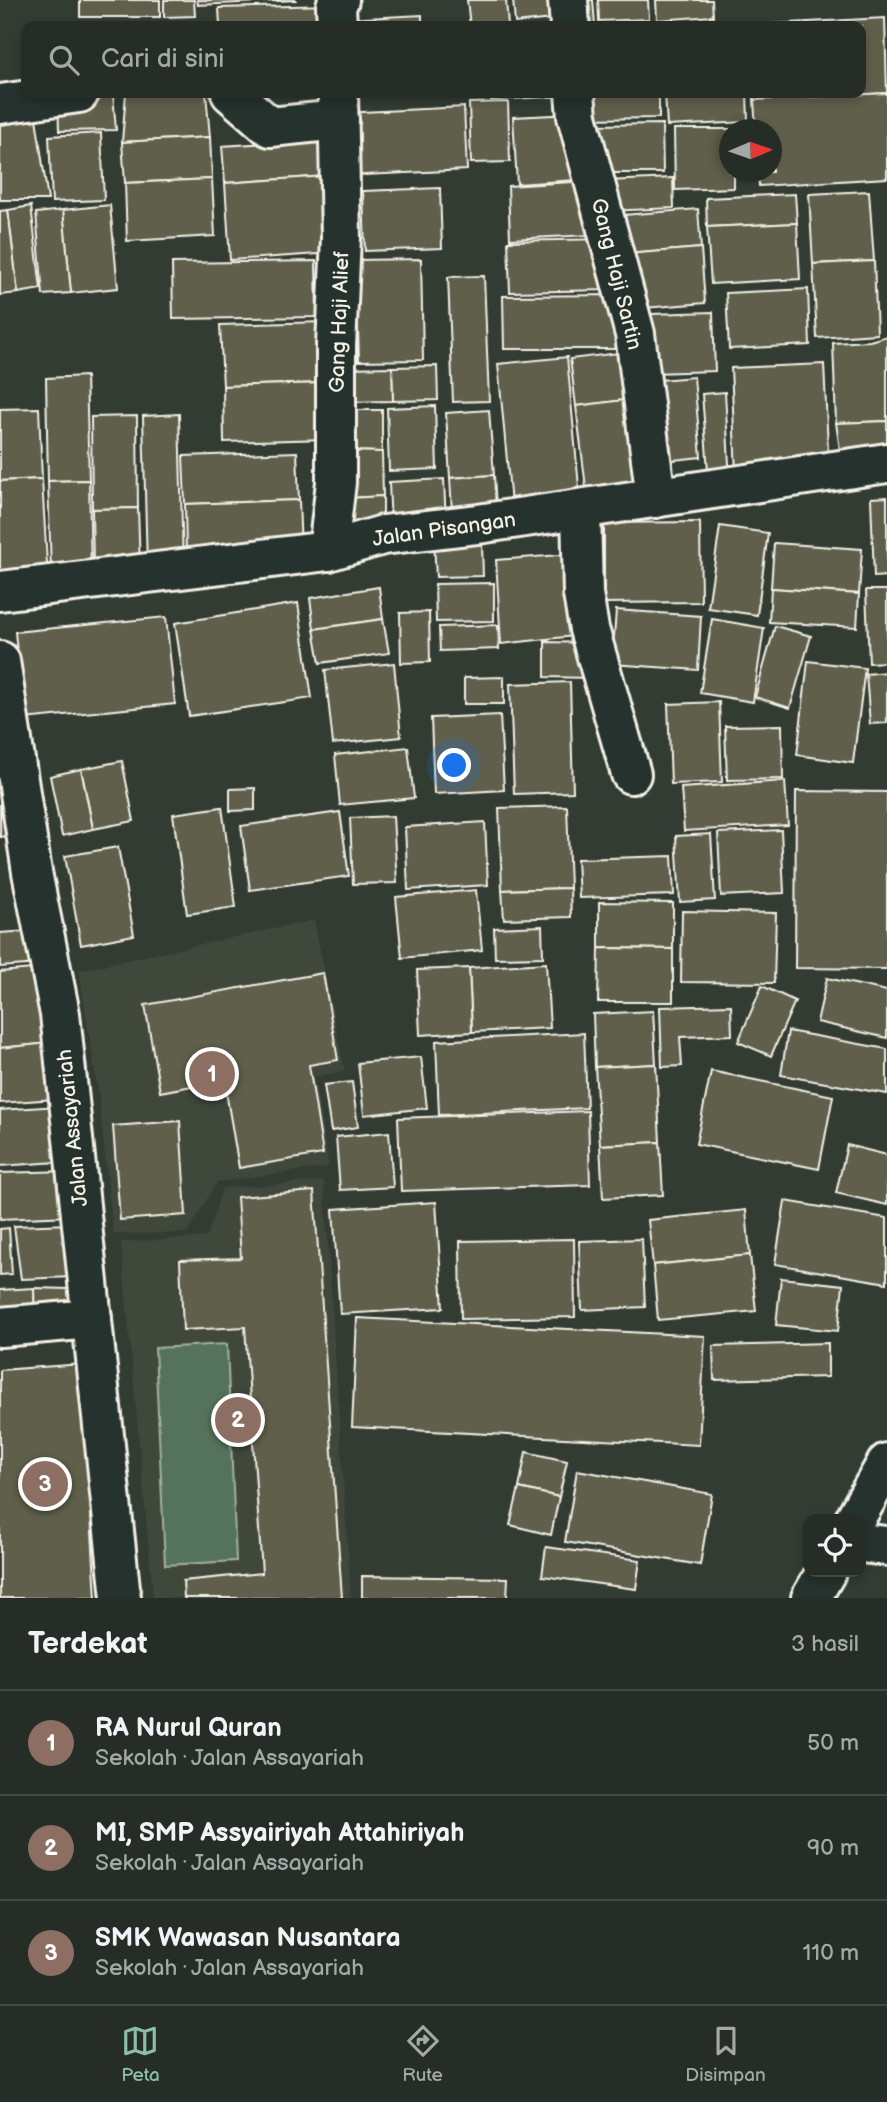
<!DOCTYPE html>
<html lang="id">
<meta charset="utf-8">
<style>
:root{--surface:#262d26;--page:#323932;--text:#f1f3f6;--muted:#a4a8a7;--line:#424943;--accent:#8abfa5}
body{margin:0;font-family:"Balsamiq Sans",sans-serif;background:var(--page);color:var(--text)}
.controls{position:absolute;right:21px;bottom:21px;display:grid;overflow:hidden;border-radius:14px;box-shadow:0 4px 10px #0003}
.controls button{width:63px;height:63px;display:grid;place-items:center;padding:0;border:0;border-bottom:2px solid var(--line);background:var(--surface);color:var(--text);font:35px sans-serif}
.compass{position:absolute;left:719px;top:119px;width:63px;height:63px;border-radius:50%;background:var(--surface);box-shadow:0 4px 10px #0003;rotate:88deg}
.you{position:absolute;left:455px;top:766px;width:24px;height:24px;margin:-18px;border:5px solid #fff;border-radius:50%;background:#1a73e8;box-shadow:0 0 0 10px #1a73e833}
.badge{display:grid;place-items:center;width:46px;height:46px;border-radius:50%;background:var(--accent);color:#fff;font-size:23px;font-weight:700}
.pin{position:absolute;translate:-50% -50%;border:4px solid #fff;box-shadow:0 2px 7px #0006}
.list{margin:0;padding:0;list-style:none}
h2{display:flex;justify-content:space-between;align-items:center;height:91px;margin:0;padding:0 28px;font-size:30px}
h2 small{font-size:23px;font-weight:400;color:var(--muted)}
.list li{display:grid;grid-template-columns:46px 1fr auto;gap:21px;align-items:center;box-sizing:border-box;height:105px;padding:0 28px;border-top:2px solid var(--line)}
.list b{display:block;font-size:26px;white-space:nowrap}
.list p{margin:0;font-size:23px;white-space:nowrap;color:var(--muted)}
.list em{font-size:23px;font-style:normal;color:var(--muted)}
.icon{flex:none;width:38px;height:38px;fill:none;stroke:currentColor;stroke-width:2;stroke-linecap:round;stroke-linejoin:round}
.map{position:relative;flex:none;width:887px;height:1598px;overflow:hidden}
.search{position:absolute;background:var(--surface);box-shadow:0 4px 10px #0003;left:21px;right:21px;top:21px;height:77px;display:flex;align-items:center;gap:18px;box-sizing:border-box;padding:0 24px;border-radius:14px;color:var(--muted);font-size:26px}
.sheet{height:406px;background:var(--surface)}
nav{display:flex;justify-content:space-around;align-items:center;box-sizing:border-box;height:98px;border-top:2px solid var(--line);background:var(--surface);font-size:19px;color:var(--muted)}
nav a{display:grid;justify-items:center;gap:4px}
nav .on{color:var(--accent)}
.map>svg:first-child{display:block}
.built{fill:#40463a}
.green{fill:#54735c;stroke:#a4b2a2;stroke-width:2}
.building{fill:#605f4b;stroke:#f4f1e8;stroke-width:2}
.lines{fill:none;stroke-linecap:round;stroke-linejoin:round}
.minor-casing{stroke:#f4f1e8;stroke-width:44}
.secondary-casing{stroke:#f4f1e8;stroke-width:44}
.minor{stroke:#26332d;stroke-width:38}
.secondary{stroke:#26332d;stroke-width:38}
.labels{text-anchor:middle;stroke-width:5;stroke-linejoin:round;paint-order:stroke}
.street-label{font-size:21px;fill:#f4f1e8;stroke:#26332d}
</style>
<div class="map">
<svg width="887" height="1598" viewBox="0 0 887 1598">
<rect width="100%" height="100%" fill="#323c33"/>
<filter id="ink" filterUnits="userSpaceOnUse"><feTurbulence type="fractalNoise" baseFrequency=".0143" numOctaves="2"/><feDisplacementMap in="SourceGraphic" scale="14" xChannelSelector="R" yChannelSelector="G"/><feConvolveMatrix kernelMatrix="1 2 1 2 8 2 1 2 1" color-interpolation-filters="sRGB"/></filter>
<g filter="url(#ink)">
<g class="built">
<path d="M 314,920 L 345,1071 L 314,1077 L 329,1167 L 217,1182 L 188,1233 L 113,1234 L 99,1099 L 79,970 Z"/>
<path d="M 324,1181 L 351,1598 L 153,1598 L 121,1242 L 207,1237 L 222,1188 Z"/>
</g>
<path class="green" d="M 227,1344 L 236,1561 L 165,1565 L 155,1348 Z"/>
<g class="building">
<rect x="80" y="0" width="80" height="17"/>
<path d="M 164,0 L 194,0 L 195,16 L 164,17 Z"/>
<path d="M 197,0 L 297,0 L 198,5 Z"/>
<path d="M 467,0 L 506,0 L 508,26 L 470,26 Z"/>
<path d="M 513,0 L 560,0 L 562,18 L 515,23 Z"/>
<path d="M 573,0 L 593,0 L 595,26 L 586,26 Z"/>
<path d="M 598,0 L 648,0 L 649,19 L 599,21 Z"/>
<path d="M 656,0 L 712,0 L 713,16 L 657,20 Z"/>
<path d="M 329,5 L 329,26 L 220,26 L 219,8 Z"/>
<path d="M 422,15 L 422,26 L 346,26 L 346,19 Z"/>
<path d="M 885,18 L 887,93 L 754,100 L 754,93 L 861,93 L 861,26 L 750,25 Z"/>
<path d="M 126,93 L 206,93 L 210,137 L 122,142 Z"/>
<path d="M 490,93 L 567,93 L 567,96 L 491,100 Z"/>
<path d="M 584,93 L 659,93 L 659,118 L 584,119 Z"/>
<path d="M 665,93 L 747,93 L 748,122 L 667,126 Z"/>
<path d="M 887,93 L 887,178 L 759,186 L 758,172 L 772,172 L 772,130 L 756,130 L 754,100 Z"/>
<path d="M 113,94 L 116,130 L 59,131 L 58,100 Z"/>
<path d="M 508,102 L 510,162 L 471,163 L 469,103 Z"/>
<path d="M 464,107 L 467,170 L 345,176 L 342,113 Z"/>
<path d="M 35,111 L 48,200 L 0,200 L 0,114 Z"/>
<path d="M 573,114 L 577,180 L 517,184 L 513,117 Z"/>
<path d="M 662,124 L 663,173 L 594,173 L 593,125 Z"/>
<path d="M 674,129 L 734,129 L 730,130 L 730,172 L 734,172 L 734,188 L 675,190 Z"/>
<path d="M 101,133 L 104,200 L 52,202 L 49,136 Z"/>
<path d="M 210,137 L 212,179 L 125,183 L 122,142 Z"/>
<path d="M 325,139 L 327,176 L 225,183 L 222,146 Z"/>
<path d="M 327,176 L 333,253 L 230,260 L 225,183 Z"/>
<path d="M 673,178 L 674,208 L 607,211 L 606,181 Z"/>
<path d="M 212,179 L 215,236 L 127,241 L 125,183 Z"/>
<path d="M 588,181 L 592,235 L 510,239 L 508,186 Z"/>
<path d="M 440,188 L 442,248 L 365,251 L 363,191 Z"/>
<path d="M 869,191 L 874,261 L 813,264 L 809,194 Z"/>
<path d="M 795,194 L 797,223 L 707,227 L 706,198 Z"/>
<path d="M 110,205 L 118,288 L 71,293 L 63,210 Z"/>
<path d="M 31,206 L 41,289 L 18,293 L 8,210 Z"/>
<path d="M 698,209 L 701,248 L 626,254 L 623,215 Z"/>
<path d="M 8,210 L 18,293 L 0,295 L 0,211 Z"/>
<path d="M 63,210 L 71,293 L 43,295 L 36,213 Z"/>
<path d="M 797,223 L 800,279 L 711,284 L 707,227 Z"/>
<path d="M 607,239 L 608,290 L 510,292 L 508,241 Z"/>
<path d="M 701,248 L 705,303 L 631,309 L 626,254 Z"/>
<path d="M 421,259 L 423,360 L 359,361 L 356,260 Z"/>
<path d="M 316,261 L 317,317 L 173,319 L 172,263 Z"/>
<path d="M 874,261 L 877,334 L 817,338 L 813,264 Z"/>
<path d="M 484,276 L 489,401 L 453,402 L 448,277 Z"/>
<path d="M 808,289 L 810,345 L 729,349 L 726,293 Z"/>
<path d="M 618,295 L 619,349 L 504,349 L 503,296 Z"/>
<path d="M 713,312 L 715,371 L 653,373 L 651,314 Z"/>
<path d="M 325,322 L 327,383 L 223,386 L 220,325 Z"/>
<path d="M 887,336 L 887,421 L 836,423 L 833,343 L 870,341 Z"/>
<path d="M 634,351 L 640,398 L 576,406 L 570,359 Z"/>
<path d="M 567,357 L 580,498 L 511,504 L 498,364 Z"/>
<path d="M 824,364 L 829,469 L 736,473 L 731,368 Z"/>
<path d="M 437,366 L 438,400 L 393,401 L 392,367 Z"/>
<path d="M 392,367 L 393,401 L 346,402 L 346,368 Z"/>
<path d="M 86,376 L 89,480 L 48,481 L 46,378 Z"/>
<path d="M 694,377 L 701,457 L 655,462 L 647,381 Z"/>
<path d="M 327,383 L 329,439 L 224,442 L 223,386 Z"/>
<path d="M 725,392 L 730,482 L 709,483 L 702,394 Z"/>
<path d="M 640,398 L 652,496 L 588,504 L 576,406 Z"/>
<path d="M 435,406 L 437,469 L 389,471 L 387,408 Z"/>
<path d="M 39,408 L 42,479 L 0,481 L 0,409 Z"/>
<path d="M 346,410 L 382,410 L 382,452 L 345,451 Z"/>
<path d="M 489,410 L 494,475 L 450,478 L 446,413 Z"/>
<path d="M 179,414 L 183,565 L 147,567 L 143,416 Z"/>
<path d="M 137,416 L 138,508 L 92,509 L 91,417 Z"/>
<path d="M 887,421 L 887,454 L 841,457 L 836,423 Z"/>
<path d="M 345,451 L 382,452 L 383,496 L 349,498 Z"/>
<path d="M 297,452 L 299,500 L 185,504 L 183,456 Z"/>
<path d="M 494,475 L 496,507 L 452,511 L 450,478 Z"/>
<path d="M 42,479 L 48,581 L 0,583 L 0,481 Z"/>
<path d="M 444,479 L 446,524 L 391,527 L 389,482 Z"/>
<path d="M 89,480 L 91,571 L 51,572 L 48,481 Z"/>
<path d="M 383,496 L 383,529 L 348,530 L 349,498 Z"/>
<path d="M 887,497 L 887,576 L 874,577 L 871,498 Z"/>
<path d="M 299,500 L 301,550 L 186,554 L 185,504 Z"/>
<path d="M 138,508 L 140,567 L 93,568 L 92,509 Z"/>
<path d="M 700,522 L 701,602 L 604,603 L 604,523 Z"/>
<path d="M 720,526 L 768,533 L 757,615 L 708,608 Z"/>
<path d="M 434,543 L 482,543 L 483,576 L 436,577 Z"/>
<path d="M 774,543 L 862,549 L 859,594 L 771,588 Z"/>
<path d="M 572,554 L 574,636 L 501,644 L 496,560 Z"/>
<path d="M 494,583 L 494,621 L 436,622 L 435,584 Z"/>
<path d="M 379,587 L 383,619 L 314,629 L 310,598 Z"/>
<path d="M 771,588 L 859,594 L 857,627 L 769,622 Z"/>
<path d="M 866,590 L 887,590 L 887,662 L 869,663 Z"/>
<path d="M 298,603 L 312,698 L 189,716 L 175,623 Z"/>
<path d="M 616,610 L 701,616 L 698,670 L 612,664 Z"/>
<path d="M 429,612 L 430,662 L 401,663 L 400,613 Z"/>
<path d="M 166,617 L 175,704 L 24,719 L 15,632 Z"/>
<path d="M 383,619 L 389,653 L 320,663 L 314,629 Z"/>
<path d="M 712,619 L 764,628 L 753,702 L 700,693 Z"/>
<path d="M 498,625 L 499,649 L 440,651 L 439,627 Z"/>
<path d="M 775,626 L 811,636 L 790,708 L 755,697 Z"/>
<path d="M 545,642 L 591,643 L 590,678 L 545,677 Z"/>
<path d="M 808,661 L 865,668 L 853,763 L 797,755 Z"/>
<path d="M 394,663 L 401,737 L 333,744 L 325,670 Z"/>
<path d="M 887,672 L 887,723 L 870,724 L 866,674 Z"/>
<path d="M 504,677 L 504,704 L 464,704 L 464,678 Z"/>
<path d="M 570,682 L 573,792 L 514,794 L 510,684 Z"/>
<path d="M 719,702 L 722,782 L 671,784 L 668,704 Z"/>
<path d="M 500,715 L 504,790 L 434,794 L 431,718 Z"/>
<path d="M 782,725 L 783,779 L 727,780 L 725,726 Z"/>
<path d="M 408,747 L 414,798 L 340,805 L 335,755 Z"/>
<path d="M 122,761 L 134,821 L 93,829 L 81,769 Z"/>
<path d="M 81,769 L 93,829 L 62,836 L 50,776 Z"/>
<path d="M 0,772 L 20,834 L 0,837 Z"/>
<path d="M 785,781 L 788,825 L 684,831 L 681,788 Z"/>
<path d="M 255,788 L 255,810 L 230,811 L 230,789 Z"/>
<path d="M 796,791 L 887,792 L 887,969 L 795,968 Z"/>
<path d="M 567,806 L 570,888 L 502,890 L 499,808 Z"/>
<path d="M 222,807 L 236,907 L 187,914 L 173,814 Z"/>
<path d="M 340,812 L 349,876 L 250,890 L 241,826 Z"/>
<path d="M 393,816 L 397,883 L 353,884 L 350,818 Z"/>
<path d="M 485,822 L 488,885 L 408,890 L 405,827 Z"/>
<path d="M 781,830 L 784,893 L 721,896 L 718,833 Z"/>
<path d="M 711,834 L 715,900 L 680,902 L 676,836 Z"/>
<path d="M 118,847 L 134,935 L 81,945 L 65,856 Z"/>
<path d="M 672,856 L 674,895 L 579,898 L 577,859 Z"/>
<path d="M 570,888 L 571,917 L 504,919 L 502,890 Z"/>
<path d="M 476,890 L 482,950 L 402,958 L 396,897 Z"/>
<path d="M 599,902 L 673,903 L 673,949 L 599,948 Z"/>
<path d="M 682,911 L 776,913 L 774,983 L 681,982 Z"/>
<path d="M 542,926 L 543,957 L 495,958 L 494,928 Z"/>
<path d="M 29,931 L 39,964 L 0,967 L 0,933 Z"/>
<path d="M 599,948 L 673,949 L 673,1002 L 598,1002 Z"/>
<path d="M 546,963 L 550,1028 L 472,1032 L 469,968 Z"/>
<path d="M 43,968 L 50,1043 L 0,1048 L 0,972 Z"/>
<path d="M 469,968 L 472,1032 L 420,1035 L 417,970 Z"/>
<path d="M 323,973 L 338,1060 L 309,1065 L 323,1154 L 239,1168 L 224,1080 L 160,1092 L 145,1005 Z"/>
<path d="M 827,978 L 887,991 L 887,1038 L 817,1022 Z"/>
<path d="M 762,986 L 795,1001 L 771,1056 L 738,1042 Z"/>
<path d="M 731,1005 L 732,1035 L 680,1037 L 682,1066 L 662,1067 L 660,1007 Z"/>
<path d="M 653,1011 L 656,1064 L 595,1067 L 593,1014 Z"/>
<path d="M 788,1031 L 887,1049 L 887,1094 L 781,1075 Z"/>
<path d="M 584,1033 L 587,1108 L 439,1115 L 436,1041 Z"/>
<path d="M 50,1043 L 55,1099 L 0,1103 L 0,1048 Z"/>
<path d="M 421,1057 L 427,1108 L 364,1115 L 358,1063 Z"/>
<path d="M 656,1064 L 660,1142 L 600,1145 L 595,1067 Z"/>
<path d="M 711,1071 L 833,1096 L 819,1169 L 696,1144 Z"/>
<path d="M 352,1082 L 358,1127 L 331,1131 L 324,1085 Z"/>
<path d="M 58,1106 L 58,1162 L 0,1166 L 0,1110 Z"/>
<path d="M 588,1111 L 590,1185 L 401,1191 L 398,1118 Z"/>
<path d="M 180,1121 L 186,1215 L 120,1220 L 113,1126 Z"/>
<path d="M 389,1132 L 393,1187 L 340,1190 L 336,1137 Z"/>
<path d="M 660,1142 L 663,1195 L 603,1198 L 600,1145 Z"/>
<path d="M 847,1145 L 887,1155 L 887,1205 L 836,1193 Z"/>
<path d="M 69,1171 L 71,1216 L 0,1219 L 0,1173 Z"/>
<path d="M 314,1191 L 342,1598 L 184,1598 L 183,1581 L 262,1573 L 245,1327 L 183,1330 L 180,1260 L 241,1258 L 237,1197 Z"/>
<path d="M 785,1201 L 887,1218 L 887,1283 L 775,1264 Z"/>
<path d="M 436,1202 L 443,1308 L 340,1314 L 333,1209 Z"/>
<path d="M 746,1210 L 750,1255 L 653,1265 L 648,1220 Z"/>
<path d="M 71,1224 L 73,1277 L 21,1279 L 14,1226 Z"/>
<path d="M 9,1228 L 12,1274 L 0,1275 L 0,1229 Z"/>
<path d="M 574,1239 L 575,1317 L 461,1319 L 460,1241 Z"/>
<path d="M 642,1239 L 645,1307 L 582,1310 L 579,1241 Z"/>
<path d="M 750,1255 L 756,1311 L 658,1320 L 653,1265 Z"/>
<path d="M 781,1278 L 843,1285 L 838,1331 L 776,1325 Z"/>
<path d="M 34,1288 L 35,1319 L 0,1320 L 0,1290 Z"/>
<path d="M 34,1288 L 69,1289 L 73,1316 L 35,1319 Z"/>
<path d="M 357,1318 L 705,1336 L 699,1445 L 352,1427 Z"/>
<path d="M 828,1343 L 828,1377 L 714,1380 L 713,1346 Z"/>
<path d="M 82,1364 L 96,1598 L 0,1598 L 0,1370 Z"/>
<path d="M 526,1452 L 567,1461 L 559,1497 L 519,1488 Z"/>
<path d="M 577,1470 L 712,1494 L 700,1565 L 565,1542 Z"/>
<path d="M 519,1488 L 559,1497 L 551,1535 L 510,1525 Z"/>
<path d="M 546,1547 L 640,1560 L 636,1589 L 542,1576 Z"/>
<path d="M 362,1576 L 508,1578 L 507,1598 L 362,1598 Z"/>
</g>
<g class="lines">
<defs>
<g id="minor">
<path d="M 568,0 L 570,26"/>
<path d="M 337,26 L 336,6 L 339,0"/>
<path d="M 231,93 L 270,127 L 339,120"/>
<path d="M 575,93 L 577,116 L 635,334 L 656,498"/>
<path d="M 0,104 L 79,93"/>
<path d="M 581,509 L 583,594 L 589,629 L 631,774"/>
<path d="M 328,551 L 336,482 L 336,346 L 341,238 L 338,93"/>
<path d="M 0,591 L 328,551 L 383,535 L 478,524 L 887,463"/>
<path d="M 0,661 L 32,872 L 60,1014 L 121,1598"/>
<path d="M 0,1327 L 92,1319"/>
<path d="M 861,1543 L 887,1546"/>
</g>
<g id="secondary">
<path d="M 855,1519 L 887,1463"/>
<path d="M 811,1598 L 826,1572"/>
</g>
</defs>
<use href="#minor" class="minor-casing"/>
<use href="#secondary" class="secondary-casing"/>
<use href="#minor" class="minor"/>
<use href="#secondary" class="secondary"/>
</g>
</g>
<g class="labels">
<g class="street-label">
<text transform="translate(617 274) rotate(76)" y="7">Gang Haji Sartin</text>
<text transform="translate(339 322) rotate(-88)" y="7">Gang Haji Alief</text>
<text transform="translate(444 529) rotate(-8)" y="7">Jalan Pisangan</text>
<text transform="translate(72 1128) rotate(-96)" y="7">Jalan Assayariah</text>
</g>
</g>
</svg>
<div class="controls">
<button><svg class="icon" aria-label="locate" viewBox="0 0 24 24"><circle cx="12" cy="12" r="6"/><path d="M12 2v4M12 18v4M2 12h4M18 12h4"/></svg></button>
</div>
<svg class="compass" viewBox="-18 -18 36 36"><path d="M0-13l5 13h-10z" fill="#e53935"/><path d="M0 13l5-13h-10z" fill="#a4a8a7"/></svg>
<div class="you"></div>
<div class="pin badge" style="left:212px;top:1074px;background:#8d6e63">1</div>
<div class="pin badge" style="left:238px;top:1420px;background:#8d6e63">2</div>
<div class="pin badge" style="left:45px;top:1484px;background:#8d6e63">3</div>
<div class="search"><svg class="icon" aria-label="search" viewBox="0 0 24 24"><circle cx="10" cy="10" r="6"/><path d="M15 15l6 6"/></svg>Cari di sini</div>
</div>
<section class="sheet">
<h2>Terdekat<small>3 hasil</small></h2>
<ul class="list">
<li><span class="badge" style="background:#8d6e63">1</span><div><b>RA Nurul Quran</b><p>Sekolah · Jalan Assayariah</p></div><em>50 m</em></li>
<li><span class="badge" style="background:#8d6e63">2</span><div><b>MI, SMP Assyairiyah Attahiriyah</b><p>Sekolah · Jalan Assayariah</p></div><em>90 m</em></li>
<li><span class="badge" style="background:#8d6e63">3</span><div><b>SMK Wawasan Nusantara</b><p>Sekolah · Jalan Assayariah</p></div><em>110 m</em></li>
</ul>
</section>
<nav>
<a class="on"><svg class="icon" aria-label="map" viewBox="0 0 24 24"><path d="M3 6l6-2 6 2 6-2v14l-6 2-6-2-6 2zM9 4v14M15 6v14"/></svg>Peta</a>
<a><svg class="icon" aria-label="directions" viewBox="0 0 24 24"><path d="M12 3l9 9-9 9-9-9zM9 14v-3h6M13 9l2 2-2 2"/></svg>Rute</a>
<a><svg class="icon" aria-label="saved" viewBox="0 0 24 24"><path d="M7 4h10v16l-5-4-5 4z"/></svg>Disimpan</a>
</nav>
